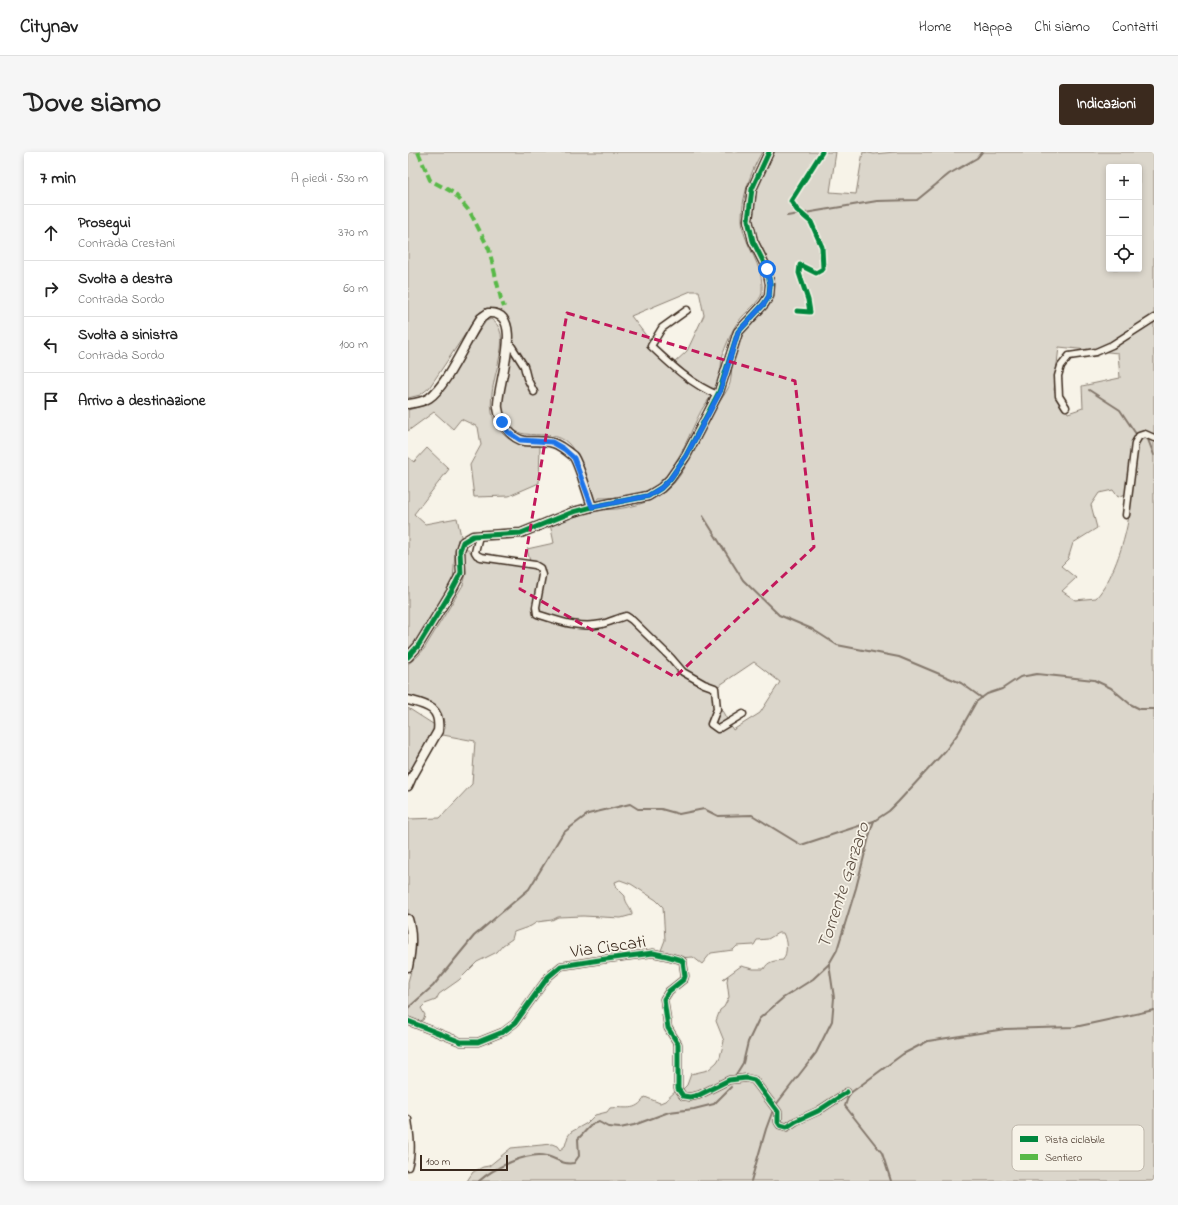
<!DOCTYPE html>
<html lang="it">
<meta charset="utf-8">
<style>
:root{--surface:#fff;--page:#f6f6f6;--text:#222;--muted:#767676;--line:#e0e0e0;--accent:#3b2a1e}
body{margin:0;font-family:"Indie Flower",sans-serif;background:var(--page);color:var(--text)}
.controls{position:absolute;right:12px;top:12px;display:grid;overflow:hidden;border-radius:4px;box-shadow:0 2px 6px #0003}
.controls button{width:36px;height:36px;display:grid;place-items:center;padding:0;border:0;border-bottom:1px solid var(--line);background:var(--surface);color:var(--text);font:20px sans-serif}
.scale{position:absolute;left:12px;bottom:10px;width:88px;box-sizing:border-box;padding-left:4px;border:2px solid #3b2a1e;border-top:0;font-size:11px;line-height:14px;white-space:nowrap;color:#3b2a1e;-webkit-text-stroke:3px #f7f3e8;paint-order:stroke}
.stop{position:absolute;width:12px;height:12px;margin:-9px;border:3px solid #1a73e8;border-radius:50%;background:#fff}
.stop.end{background:#1a73e8;border-color:#fff;box-shadow:0 1px 4px #0008}
.list{margin:0;padding:0;list-style:none}
h2{display:flex;justify-content:space-between;align-items:center;height:52px;margin:0;padding:0 16px;font-size:17px}
h2 small{font-size:13px;font-weight:400;color:var(--muted)}
.list li{display:grid;grid-template-columns:26px 1fr auto;gap:12px;align-items:center;box-sizing:border-box;height:56px;padding:0 16px;border-top:1px solid var(--line)}
.list b{display:block;font-size:15px;white-space:nowrap}
.list p{margin:0;font-size:13px;white-space:nowrap;color:var(--muted)}
.list em{font-size:13px;font-style:normal;color:var(--muted)}
.icon{flex:none;width:22px;height:22px;fill:none;stroke:currentColor;stroke-width:2;stroke-linecap:round;stroke-linejoin:round}
.map{position:relative;flex:none;width:746px;height:1029px;overflow:hidden;border-radius:4px}
header{display:flex;align-items:center;gap:24px;box-sizing:border-box;height:56px;padding:0 20px;background:var(--surface);border-bottom:1px solid var(--line)}
header strong{font-size:19px}
nav{display:flex;gap:22px;margin-inline-start:auto;font-size:14px}
.intro{display:flex;align-items:center;justify-content:space-between;box-sizing:border-box;height:96px;padding:0 24px}
h1{margin:0;font-size:28px}
.button{padding:10px 18px;border-radius:4px;background:var(--accent);color:#fff;font-size:14px;font-weight:700}
main{display:flex;gap:24px;padding:0 24px}
aside{flex:1;background:var(--surface);border-radius:4px;box-shadow:0 2px 6px #0003}
.map>svg:first-child{display:block}
.green{fill:#dbd6cb;stroke:#8b8074;fill-rule:evenodd}
.lines{fill:none;stroke-linecap:round;stroke-linejoin:round}
.stream{stroke:#84786c;stroke-width:2}
.minor-casing{stroke:#3b2a1e;stroke-width:9}
.tertiary-casing{stroke:#3b2a1e;stroke-width:11}
.minor{stroke:#f7f3e8;stroke-width:6}
.tertiary{stroke:#f7f3e8;stroke-width:8}
.quiet{stroke:#58b947;stroke-width:4;stroke-dasharray:8 4;stroke-linecap:butt}
.cycleway-casing{stroke:#f7f3e8;stroke-width:8}
.cycleway{stroke:#00873e;stroke-width:5}
.route{stroke:#1a73e8;stroke-width:5}
.marked{fill:none;stroke:#c2185b;stroke-width:3;stroke-dasharray:8 5;stroke-linejoin:round}
.labels{text-anchor:middle;stroke-width:3.5;stroke-linejoin:round;paint-order:stroke}
.street-label{font-size:18px;fill:#3b2a1e;stroke:#f7f3e8}
.water-label{font-size:19px;font-style:italic;fill:#5f5145;stroke:#f7f3e8}
.key{fill:#f7f3e8;stroke:#bfb7ab;stroke-width:1}
.key-label{font-size:11px;fill:#3b2a1e}
</style>
<header>
<strong>Citynav</strong>
<nav><a>Home</a><a>Mappa</a><a>Chi siamo</a><a>Contatti</a></nav>
</header>
<div class="intro"><h1>Dove siamo</h1><a class="button">Indicazioni</a></div>
<main>
<aside>
<h2>7 min<small>A piedi · 530 m</small></h2>
<ul class="list">
<li><svg class="icon" aria-label="ahead" viewBox="0 0 24 24"><path d="M12 20V5M6 11l6-6 6 6"/></svg><div><b>Prosegui</b><p>Contrada Crestani</p></div><em>370 m</em></li>
<li><svg class="icon" aria-label="right" viewBox="0 0 24 24"><path d="M7 20v-9h11M14 6l5 5-5 5"/></svg><div><b>Svolta a destra</b><p>Contrada Sordo</p></div><em>60 m</em></li>
<li><svg class="icon" aria-label="left" viewBox="0 0 24 24"><path d="M17 20v-9H6M10 6l-5 5 5 5"/></svg><div><b>Svolta a sinistra</b><p>Contrada Sordo</p></div><em>100 m</em></li>
<li><svg class="icon" aria-label="arrive" viewBox="0 0 24 24"><path d="M6 21V4h12l-3 4 3 4H6"/></svg><div><b>Arrivo a destinazione</b></div></li>
</ul>
</aside>
<div class="map">
<svg width="746" height="1029" viewBox="0 0 746 1029">
<rect width="100%" height="100%" fill="#f7f3e8"/>
<filter id="ink" filterUnits="userSpaceOnUse"><feTurbulence type="fractalNoise" baseFrequency=".025" numOctaves="2"/><feDisplacementMap in="SourceGraphic" scale="8" xChannelSelector="R" yChannelSelector="G"/><feConvolveMatrix kernelMatrix="1 2 1 2 8 2 1 2 1" color-interpolation-filters="sRGB"/></filter>
<g filter="url(#ink)">
<g class="green">
<path d="M 0,0 L 354,0 C 341,22 328,60 337,84 C 344,104 356,118 354,141 C 353,149 335,162 331,169 C 328,172 326,176 324,180 C 321,187 317,195 315,202 C 312,211 314,221 311,229 C 307,242 297,250 291,263 C 281,283 267,320 249,333 C 233,344 210,346 191,346 L 185,357 C 193,356 201,358 209,357 C 268,349 275,320 298,273 C 300,267 303,261 306,257 C 312,248 319,241 322,231 C 324,223 323,215 325,207 C 326,199 331,191 334,184 C 340,171 363,157 364,144 C 366,129 363,113 356,99 C 353,93 349,87 347,80 C 338,54 353,22 366,0 L 428,0 L 422,40 L 448,42 L 455,0 L 466,2 L 487,0 L 746,0 L 746,1029 L 59,1029 L 65,1020 L 75,1015 L 81,1014 L 103,996 L 144,992 L 149,994 L 152,998 L 157,994 L 160,984 L 163,980 L 179,971 L 187,963 L 199,960 L 202,956 C 217,954 227,961 237,945 L 252,951 L 257,949 L 269,938 L 275,937 L 279,933 L 283,922 L 300,918 L 309,910 L 312,905 L 316,889 L 308,869 L 312,858 L 316,855 L 321,845 L 319,829 L 320,824 L 315,827 L 333,814 L 345,817 L 356,817 C 360,809 366,809 375,808 C 380,800 379,789 375,781 L 370,781 L 360,787 L 349,788 L 346,793 L 329,794 L 325,798 L 303,801 L 294,812 L 285,805 L 270,806 L 252,801 L 257,788 L 255,755 L 248,748 L 223,732 L 212,728 L 207,730 L 209,736 L 217,744 C 217,752 224,755 224,763 L 213,766 L 175,764 L 150,765 L 144,768 L 129,770 L 123,774 L 106,780 L 104,787 L 95,793 L 89,800 L 69,810 L 51,828 L 31,842 L 28,848 L 17,852 L 13,856 L 17,863 L 15,868 L 6,871 L 0,868 L 0,830 L 6,808 L 6,776 L 5,769 L 0,762 L 0,667 L 32,666 L 64,632 L 67,589 L 35,583 L 37,575 L 35,566 L 0,543 L 0,512 L 10,504 L 16,497 L 55,433 L 57,426 L 57,412 L 55,393 L 50,387 L 47,400 L 45,429 L 5,494 L 0,499 L 0,305 L 6,310 L 19,296 L 41,317 L 6,362 L 17,372 L 49,366 L 55,393 L 69,406 L 123,414 L 119,397 L 146,391 L 142,372 L 185,357 C 179,340 172,304 161,292 C 140,271 102,299 94,258 C 88,232 122,178 91,160 C 83,156 79,157 72,160 L 21,236 L 12,243 L 0,246 ZM 701,15 L 731,15 L 731,117 L 701,117 ZM 283,139 L 291,139 L 296,163 L 279,199 L 266,211 L 249,198 L 223,164 ZM 651,195 L 710,201 L 712,226 L 674,234 L 675,256 L 660,261 L 646,238 ZM 705,338 L 710,345 L 720,341 C 721,350 722,360 720,369 C 716,392 704,429 688,446 L 667,448 L 654,439 L 668,426 L 653,414 L 660,407 L 665,391 L 689,376 L 683,353 L 691,341 ZM 346,510 L 372,530 L 352,561 L 325,578 L 312,555 L 309,535 Z"/>
<path d="M 83,167 C 115,187 61,249 95,282 C 105,292 118,295 132,294 L 131,331 L 101,344 L 66,345 L 62,313 L 73,293 L 70,275 L 53,267 L 45,277 L 26,260 L 0,279 L 0,258 L 17,253 L 29,243 L 78,169 Z"/>
<path d="M 0,556 L 25,572 L 27,574 L 0,629 Z"/>
</g>
<g class="lines">
<g class="stream">
<path d="M 379,64 L 469,49 L 509,48 L 541,22 L 569,6 L 574,0"/>
<path d="M 681,238 L 712,258 L 728,282"/>
<path d="M 739,285 L 746,303"/>
<path d="M 295,364 L 335,428 L 371,463 L 404,477 L 429,493 L 491,505 L 553,531 L 574,546"/>
<path d="M 0,856 L 25,834 L 66,784 L 121,737 L 155,681 L 180,662 L 222,652 L 230,657 L 253,657 L 271,662 L 296,657 L 310,664 L 344,663 L 393,693 L 466,669"/>
<path d="M 327,924 L 335,911 L 340,890 L 351,867 L 375,846 L 405,827 L 421,812 L 429,798 L 448,736 L 463,677 L 466,669 L 481,659 L 490,650 L 538,598 L 551,580 L 568,550 L 579,542 L 594,537 L 612,525 L 629,522 L 686,528 L 703,536 L 722,552 L 732,557 L 746,557"/>
<path d="M 367,954 L 408,901 L 424,869 L 426,846 L 421,812"/>
<path d="M 71,1029 C 86,1016 120,999 139,1004 C 150,1007 154,1013 166,1011 L 171,1004 L 170,987 L 184,972 L 191,970 L 200,975 L 212,976 L 226,973 L 261,960 L 286,957 L 306,952 L 323,935"/>
<path d="M 343,1029 L 358,977 L 365,958"/>
<path d="M 483,1029 L 474,1001 L 437,954 L 441,942 L 495,902 L 520,889 L 597,877 L 667,875 L 746,858"/>
</g>
<defs>
<g id="minor">
<path d="M 279,158 L 254,176 L 243,194 C 262,212 284,233 310,243"/>
<path d="M 99,187 L 116,214 L 119,226 L 126,240"/>
<path d="M 658,255 L 651,244 L 650,224 L 653,214 L 661,204 L 688,200 L 704,193 L 746,166"/>
<path d="M 718,363 L 727,291 L 731,284 L 737,282 L 746,286"/>
<path d="M 71,384 L 67,400 L 69,403 L 73,405 L 127,413 L 132,416 L 134,423 L 128,455 L 129,462 C 151,469 171,477 194,472 C 202,470 210,466 218,464 L 224,468 L 263,506 L 275,520 L 296,532 L 307,536 L 309,557 L 303,572 L 310,577 L 335,562"/>
<path d="M 0,869 L 53,890 L 70,890 L 95,880 L 107,871 L 140,825 L 153,814 L 198,807 L 245,801 L 259,804 L 273,808 L 275,810 L 277,824 L 276,827 L 261,839 L 256,847 L 260,876 L 270,892 L 270,937 L 275,944 L 282,945 L 291,943 L 321,928 L 338,926 L 346,928 L 370,960 L 370,970 L 372,973 L 379,975 L 388,969 L 410,959 L 439,940"/>
<path d="M 0,967 C 2,982 5,1000 0,1015"/>
</g>
<g id="tertiary">
<path d="M 0,252 C 7,251 15,250 21,246 C 39,234 59,186 73,166 L 80,161 C 120,158 87,237 90,256 C 92,270 103,287 117,289 C 126,290 136,288 145,291 C 152,293 159,299 165,304 C 170,309 181,346 184,355"/>
<path d="M 0,505 L 10,494 L 43,440 L 53,421 L 52,398 L 55,390 L 65,384 L 113,381 L 165,360 L 184,355 L 240,344 L 253,336 L 262,327 L 278,304 L 311,240 L 330,180 L 356,152 L 361,144 L 362,132 L 359,117 L 345,89 L 340,68 L 344,37 L 361,0"/>
<path d="M 0,548 C 19,553 33,555 30,579 L 4,625 L 0,634"/>
<path d="M 0,767 C 5,783 3,799 0,815"/>
</g>
</defs>
<use href="#minor" class="minor-casing"/>
<use href="#tertiary" class="tertiary-casing"/>
<use href="#minor" class="minor"/>
<use href="#tertiary" class="tertiary"/>
<path class="quiet" d="M 10,0 L 22,28 L 46,41 L 62,60 L 81,97 L 93,147 L 96,155"/>
<defs>
<g id="cycleway">
<path d="M 389,159 L 402,160 L 400,148 L 391,121 L 392,113 L 408,121 L 415,117 L 414,95 L 403,70 L 389,58 L 383,49 L 414,0"/>
<path d="M 0,505 L 10,494 L 43,440 L 53,421 L 52,398 L 55,390 L 65,384 L 113,381 L 165,360 L 184,355 L 240,344 L 253,336 L 262,327 L 278,304 L 311,240 L 330,180 L 356,152 L 361,144 L 362,132 L 359,117 L 345,89 L 340,68 L 344,37 L 361,0"/>
<path d="M 0,869 L 53,890 L 70,890 L 95,880 L 107,871 L 140,825 L 153,814 L 198,807 L 245,801 L 259,804 L 273,808 L 275,810 L 277,824 L 276,827 L 261,839 L 256,847 L 260,876 L 270,892 L 270,937 L 275,944 L 282,945 L 291,943 L 321,928 L 338,926 L 346,928 L 370,960 L 370,970 L 372,973 L 379,975 L 388,969 L 410,959 L 439,940"/>
</g>
</defs>
<use href="#cycleway" class="cycleway-casing"/>
<use href="#cycleway" class="cycleway"/>
</g>
</g>
<g class="lines" filter="url(#ink)">
<path class="route" d="M 94,270 L 100,280 L 112,288 L 144,290 L 156,297 L 166,306 L 184,355 L 240,344 L 253,336 L 262,327 L 278,304 L 312,240 L 330,180 L 356,152 L 361,144 L 362,132 L 359,117"/>
</g>
<path class="marked" d="M 159,161 L 387,229 L 406,395 L 267,525 L 112,437 Z"/>
<g class="labels">
<g class="street-label">
<text transform="translate(200 794) rotate(-8)" y="6">Via Ciscati</text>
</g>
<g class="water-label">
<text transform="translate(434 733) rotate(-72)" y="7">Torrente Garzaro</text>
</g>
</g>
<rect x="604" y="973" width="132" height="46" rx="6" class="key"/>
<rect x="612" y="984" width="18" height="6" fill="#00873e"/>
<rect x="612" y="1002" width="18" height="6" fill="#58b947"/>
<g class="key-label">
<text x="637" y="991">Pista ciclabile</text>
<text x="637" y="1009">Sentiero</text>
</g>
</svg>
<div class="controls">
<button>+</button>
<button>−</button>
<button><svg class="icon" aria-label="locate" viewBox="0 0 24 24"><circle cx="12" cy="12" r="6"/><path d="M12 2v4M12 18v4M2 12h4M18 12h4"/></svg></button>
</div>
<div class="scale">100 m</div>
<div class="stop" style="left:359px;top:117px"></div>
<div class="stop end" style="left:94px;top:270px"></div>
</div>
</main>
